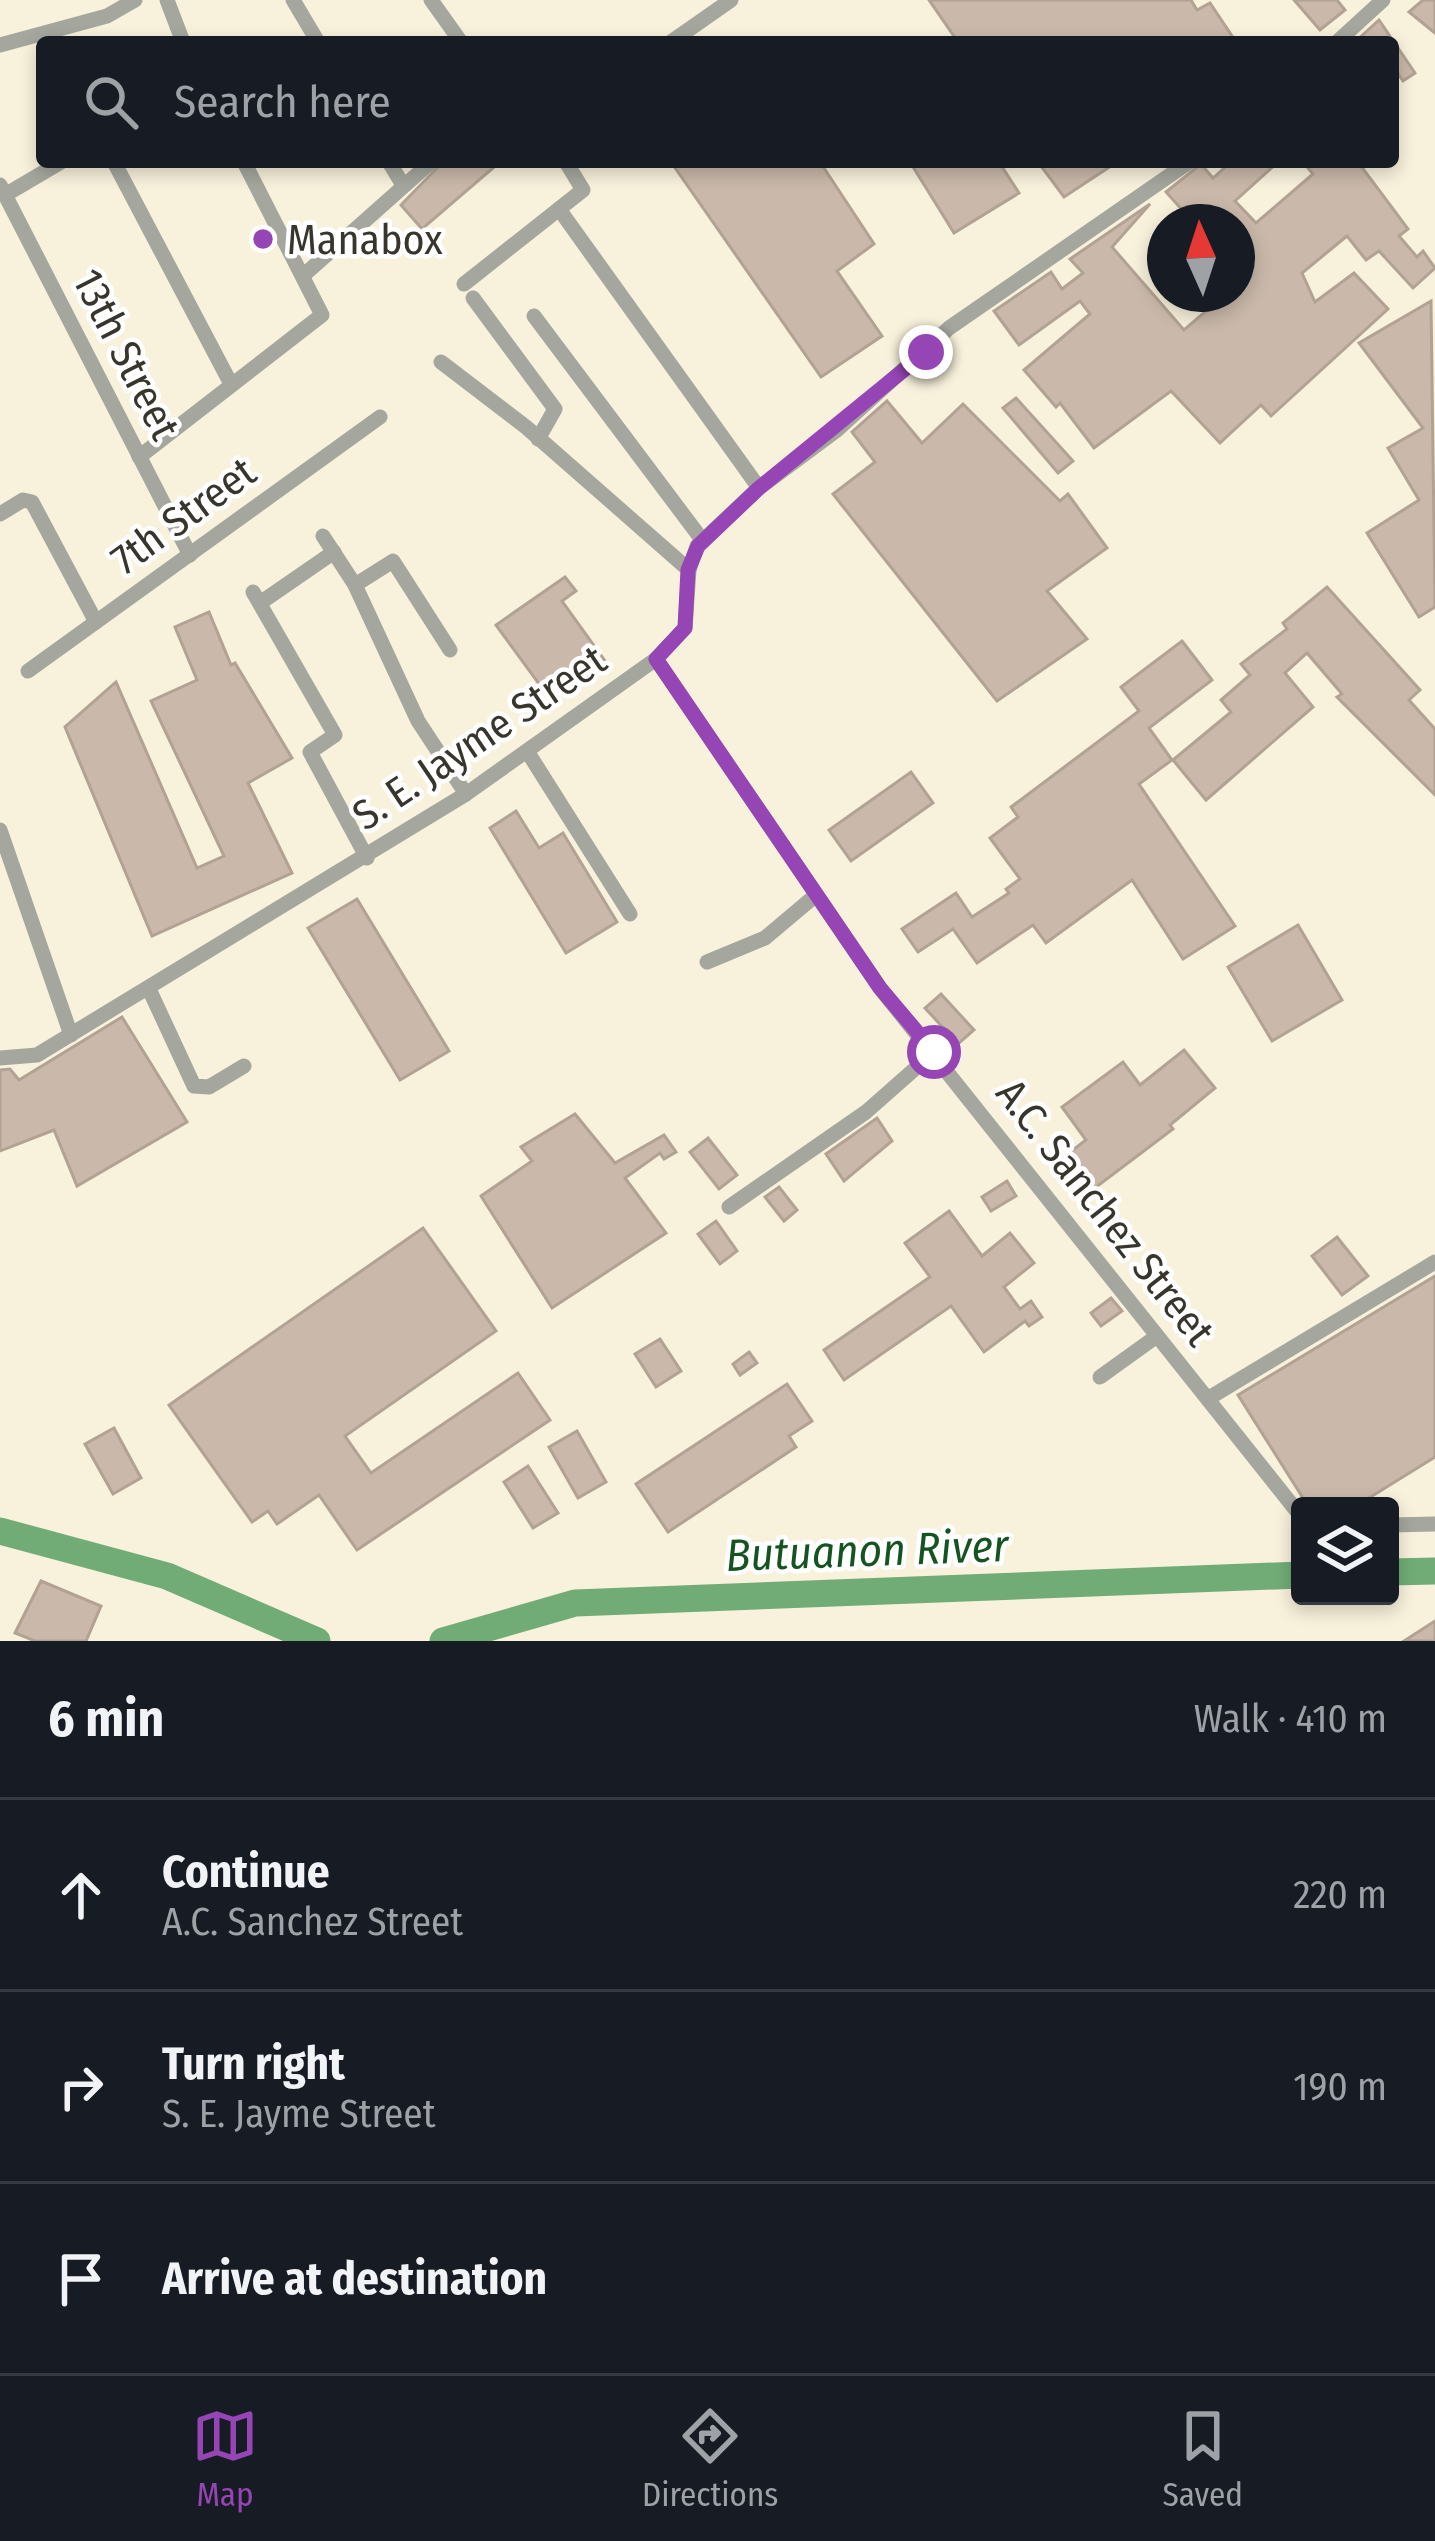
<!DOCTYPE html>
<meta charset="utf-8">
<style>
:root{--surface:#171b24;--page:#242831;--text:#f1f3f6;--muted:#9ea1a6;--line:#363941;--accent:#9645b5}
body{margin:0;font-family:"Fira Sans Condensed",sans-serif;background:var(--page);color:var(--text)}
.controls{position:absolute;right:36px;bottom:36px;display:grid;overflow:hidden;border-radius:12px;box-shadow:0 6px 18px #0003}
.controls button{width:108px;height:108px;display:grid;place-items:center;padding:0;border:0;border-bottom:3px solid var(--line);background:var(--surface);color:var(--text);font:60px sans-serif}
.compass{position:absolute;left:1147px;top:204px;width:108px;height:108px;border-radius:50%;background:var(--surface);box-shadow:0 6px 18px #0003;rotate:357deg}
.stop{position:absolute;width:36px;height:36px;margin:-27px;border:9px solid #9645b5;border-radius:50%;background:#fff}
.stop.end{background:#9645b5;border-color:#fff;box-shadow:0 3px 12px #0008}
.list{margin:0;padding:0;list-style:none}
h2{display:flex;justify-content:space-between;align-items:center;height:156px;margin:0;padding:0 48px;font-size:51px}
h2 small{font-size:39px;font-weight:400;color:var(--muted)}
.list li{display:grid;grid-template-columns:78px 1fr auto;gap:36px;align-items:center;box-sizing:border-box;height:192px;padding:0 48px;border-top:3px solid var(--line)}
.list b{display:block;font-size:45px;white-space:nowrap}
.list p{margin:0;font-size:39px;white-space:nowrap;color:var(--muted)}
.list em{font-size:39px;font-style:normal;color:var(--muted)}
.icon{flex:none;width:66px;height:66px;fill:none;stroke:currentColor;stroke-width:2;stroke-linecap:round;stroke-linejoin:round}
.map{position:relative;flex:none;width:1435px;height:1641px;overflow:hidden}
.search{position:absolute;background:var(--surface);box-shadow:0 6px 18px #0003;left:36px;right:36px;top:36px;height:132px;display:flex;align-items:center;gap:30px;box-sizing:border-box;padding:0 42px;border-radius:12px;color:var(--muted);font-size:45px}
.sheet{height:732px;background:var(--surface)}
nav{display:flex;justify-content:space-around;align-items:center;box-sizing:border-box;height:168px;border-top:3px solid var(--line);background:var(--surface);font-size:33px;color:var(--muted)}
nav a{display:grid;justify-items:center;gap:6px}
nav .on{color:var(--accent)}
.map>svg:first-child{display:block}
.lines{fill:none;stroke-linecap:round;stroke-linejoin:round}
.river{stroke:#71ac77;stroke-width:27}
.building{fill:#cab9aa;stroke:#b2a293;stroke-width:3}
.minor{stroke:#a5a79e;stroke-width:15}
.route{stroke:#9645b5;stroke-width:15}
.poi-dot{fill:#9645b5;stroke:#fff;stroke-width:4.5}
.labels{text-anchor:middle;stroke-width:9;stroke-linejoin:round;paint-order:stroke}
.poi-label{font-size:42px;fill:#37352c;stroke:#fff;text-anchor:start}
.street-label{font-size:42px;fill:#37352c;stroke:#fff}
.water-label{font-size:45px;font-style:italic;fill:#155421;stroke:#fff}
</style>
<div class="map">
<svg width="1435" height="1641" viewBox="0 0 1435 1641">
<rect width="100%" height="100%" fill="#f8f1dc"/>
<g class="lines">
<g class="river">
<path d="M 0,1531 L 167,1576 L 317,1641"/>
<path d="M 1390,1572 L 1435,1571"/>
<path d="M 443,1641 L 575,1603 L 1300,1575"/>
</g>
</g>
<g class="building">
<path d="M 929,0 L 1191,0 L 1197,10 L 1210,3 L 1236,42 L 958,42 Z"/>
<path d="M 1294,0 L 1337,0 L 1345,10 L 1320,30 Z"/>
<path d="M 1423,0 L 1435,0 L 1435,33 L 1409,12 Z"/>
<path d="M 1379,20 L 1415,73 L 1403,81 L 1393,66 L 1393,42 L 1355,42 Z"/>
<path d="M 443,162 L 500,162 L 422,229 L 401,205 Z"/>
<path d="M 671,162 L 820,162 L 874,244 L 837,271 L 882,336 L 821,377 Z"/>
<path d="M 910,162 L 999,162 L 1019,193 L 954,233 Z"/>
<path d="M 1038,162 L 1117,162 L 1064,197 Z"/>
<path d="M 1231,162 L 1278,162 L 1235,201 L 1256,223 L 1313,174 L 1303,162 L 1358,162 L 1408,229 L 1399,236 L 1417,257 L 1423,251 L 1435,268 L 1413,288 L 1379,251 L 1366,260 L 1347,236 L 1302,273 L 1315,302 L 1354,273 L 1388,309 L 1271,416 L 1261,405 L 1220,443 L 1171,391 L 1094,448 L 1060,403 L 1056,407 L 1024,370 L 1090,314 L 1080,301 L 1019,345 L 994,311 L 1051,272 L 1062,289 L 1083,273 L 1070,259 L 1150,204 L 1112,247 L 1184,330 L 1226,294 L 1237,294 L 1237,222 L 1193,222 L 1166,192 L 1201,164 L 1213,178 Z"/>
<path d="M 1431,301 L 1435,607 L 1419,617 L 1367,533 L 1419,500 L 1388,448 L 1423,428 L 1359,343 Z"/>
<path d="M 1016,398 L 1073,461 L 1058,473 L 1003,408 Z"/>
<path d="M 887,401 L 922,443 L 963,404 L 1060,501 L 1068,494 L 1107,548 L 1047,591 L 1087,639 L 997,701 L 833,494 L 875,462 L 852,432 Z"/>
<path d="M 565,577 L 576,591 L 562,601 L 605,661 L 550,699 L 496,625 Z"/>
<path d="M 1327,587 L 1420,690 L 1409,700 L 1435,729 L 1435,795 L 1337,697 L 1342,694 L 1307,653 L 1285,673 L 1313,707 L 1206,800 L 1173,760 L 1231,712 L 1221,700 L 1250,675 L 1241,664 L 1287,629 L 1283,623 Z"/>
<path d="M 209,612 L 231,665 L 235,663 L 292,758 L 248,783 L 292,873 L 152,936 L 65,727 L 116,682 L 197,868 L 224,856 L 151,701 L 197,680 L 175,627 Z"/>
<path d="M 1182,641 L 1212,680 L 1149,728 L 1172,760 L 1139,784 L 1235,926 L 1183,959 L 1132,880 L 1046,943 L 1033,925 L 977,963 L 953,929 L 918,952 L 902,929 L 956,893 L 972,917 L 1009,893 L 1006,889 L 1020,879 L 990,838 L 1018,817 L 1011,807 L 1139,711 L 1121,687 Z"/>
<path d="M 911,772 L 933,803 L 851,861 L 829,830 Z"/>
<path d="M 516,811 L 539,848 L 563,833 L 617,922 L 566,953 L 490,828 Z"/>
<path d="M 357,899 L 449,1051 L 400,1080 L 308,928 Z"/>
<path d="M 1298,925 L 1342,1000 L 1272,1041 L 1228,967 Z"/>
<path d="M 941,994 L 974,1030 L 958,1044 L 925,1008 Z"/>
<path d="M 122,1017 L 187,1122 L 77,1186 L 54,1130 L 0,1151 L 0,1070 L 10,1069 L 19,1080 Z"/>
<path d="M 1184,1050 L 1215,1088 L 1170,1125 L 1173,1129 L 1087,1194 L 1061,1159 L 1086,1140 L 1062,1107 L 1123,1062 L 1140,1085 Z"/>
<path d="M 575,1114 L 615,1163 L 664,1135 L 676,1152 L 664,1159 L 660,1153 L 625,1178 L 666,1233 L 552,1308 L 481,1196 L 532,1161 L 521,1147 Z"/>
<path d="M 877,1118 L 892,1141 L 844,1181 L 826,1154 Z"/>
<path d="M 708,1138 L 737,1175 L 719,1189 L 690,1152 Z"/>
<path d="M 1007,1181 L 1016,1196 L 991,1211 L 982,1197 Z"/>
<path d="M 779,1187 L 797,1210 L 784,1221 L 765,1197 Z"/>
<path d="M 949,1211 L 982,1256 L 1010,1233 L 1034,1263 L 1004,1287 L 1020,1309 L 1031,1301 L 1042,1317 L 1029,1326 L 1025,1321 L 984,1352 L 951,1306 L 844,1380 L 824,1350 L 930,1277 L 905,1243 Z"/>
<path d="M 716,1221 L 737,1251 L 720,1264 L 698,1234 Z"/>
<path d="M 423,1228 L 496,1331 L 345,1436 L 371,1473 L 518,1373 L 550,1420 L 357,1550 L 319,1495 L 277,1524 L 268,1511 L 252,1522 L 169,1405 Z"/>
<path d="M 1337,1237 L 1368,1276 L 1342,1295 L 1312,1256 Z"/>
<path d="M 1435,1276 L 1435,1457 L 1356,1506 L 1308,1506 L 1238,1395 Z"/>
<path d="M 1111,1298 L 1122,1311 L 1101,1326 L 1091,1313 Z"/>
<path d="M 660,1339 L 681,1371 L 656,1387 L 635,1354 Z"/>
<path d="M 749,1352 L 757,1363 L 740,1375 L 733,1364 Z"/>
<path d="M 787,1384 L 812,1421 L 789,1436 L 796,1447 L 668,1532 L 636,1484 Z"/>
<path d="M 114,1428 L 141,1478 L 113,1494 L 85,1444 Z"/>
<path d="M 577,1431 L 606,1482 L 578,1498 L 549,1447 Z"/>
<path d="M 528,1466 L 558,1513 L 533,1528 L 504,1482 Z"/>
<path d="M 41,1581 L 101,1606 L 86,1641 L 35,1641 L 15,1633 Z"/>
<path d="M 1435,1621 L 1435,1641 L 1404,1641 Z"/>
</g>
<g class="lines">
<g class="minor">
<path d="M 167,0 L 183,42"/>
<path d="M 293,0 L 318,42"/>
<path d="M 431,0 L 461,42"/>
<path d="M 671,42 L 731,0"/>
<path d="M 1337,42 L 1383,0"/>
<path d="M 0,45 L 107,16 L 135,0"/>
<path d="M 114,162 L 231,384"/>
<path d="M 389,162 L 403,185"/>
<path d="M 0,185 L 190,555"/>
<path d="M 5,195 L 61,162"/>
<path d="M 559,209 L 759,488"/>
<path d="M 305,274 L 431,162"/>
<path d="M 464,284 L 583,190 L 566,162"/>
<path d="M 473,298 L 555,409 L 538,439"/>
<path d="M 534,316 L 703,541"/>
<path d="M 441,362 L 526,427 L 689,570"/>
<path d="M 139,457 L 322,315 L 244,162"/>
<path d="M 0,514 L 23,500 L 32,502 L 96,622"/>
<path d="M 323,536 L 355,585 L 418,721 L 466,794"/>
<path d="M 355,585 L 393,561 L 450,650"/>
<path d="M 253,592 L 335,735 L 310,752 L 367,858"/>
<path d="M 260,603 L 334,552"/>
<path d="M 656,659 L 880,988 L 1300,1515"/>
<path d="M 28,671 L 380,417"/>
<path d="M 527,751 L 630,914"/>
<path d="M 0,830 L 71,1035"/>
<path d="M 707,962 L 765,938 L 816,895"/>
<path d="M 149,989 L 194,1086 L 209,1087 L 244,1066"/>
<path d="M 0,1058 L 37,1055 L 466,794 L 656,659 L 685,628 L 689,570 L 697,546 L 759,488 L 837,430 L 949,328 L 1189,162"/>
<path d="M 729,1207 L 866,1112 L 934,1052"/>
<path d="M 1100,1377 L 1157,1336"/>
<path d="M 1209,1398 L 1435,1262"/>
<path d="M 1390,1525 L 1435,1524"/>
</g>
</g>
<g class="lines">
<path class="route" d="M 926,352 L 759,488 L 698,546 L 688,570 L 685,628 L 656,659 L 880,988 L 934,1052"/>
</g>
<circle class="poi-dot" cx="263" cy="239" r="12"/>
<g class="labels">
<g class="poi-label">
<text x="287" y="254">Manabox</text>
</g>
<g class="street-label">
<text transform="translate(127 354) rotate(63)" y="15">13th Street</text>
<text transform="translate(183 515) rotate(-36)" y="15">7th Street</text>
<text transform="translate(479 737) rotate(-34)" y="15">S. E. Jayme Street</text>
<text transform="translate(1106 1212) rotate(52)" y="15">A.C. Sanchez Street</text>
</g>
<g class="water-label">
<text transform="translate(867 1550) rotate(-2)" y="16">Butuanon River</text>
</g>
</g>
</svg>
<div class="controls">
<button><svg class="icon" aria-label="layers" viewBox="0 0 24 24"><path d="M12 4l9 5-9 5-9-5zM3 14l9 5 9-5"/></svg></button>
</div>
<svg class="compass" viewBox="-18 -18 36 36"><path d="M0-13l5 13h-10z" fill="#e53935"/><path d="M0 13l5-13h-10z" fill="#9ea1a6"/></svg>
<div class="stop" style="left:934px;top:1052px"></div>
<div class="stop end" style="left:926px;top:352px"></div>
<div class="search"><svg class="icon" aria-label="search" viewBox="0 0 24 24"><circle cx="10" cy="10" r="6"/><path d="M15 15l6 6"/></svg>Search here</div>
</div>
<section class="sheet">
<h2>6 min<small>Walk · 410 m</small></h2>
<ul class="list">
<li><svg class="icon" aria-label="ahead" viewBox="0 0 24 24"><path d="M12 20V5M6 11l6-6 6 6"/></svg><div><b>Continue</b><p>A.C. Sanchez Street</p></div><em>220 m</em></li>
<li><svg class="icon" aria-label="right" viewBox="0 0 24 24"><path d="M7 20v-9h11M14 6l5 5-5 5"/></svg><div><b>Turn right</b><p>S. E. Jayme Street</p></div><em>190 m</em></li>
<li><svg class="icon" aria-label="arrive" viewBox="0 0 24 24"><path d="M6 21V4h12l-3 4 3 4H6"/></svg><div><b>Arrive at destination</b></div></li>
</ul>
</section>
<nav>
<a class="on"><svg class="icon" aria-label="map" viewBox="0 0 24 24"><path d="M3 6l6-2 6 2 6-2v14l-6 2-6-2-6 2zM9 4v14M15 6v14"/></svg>Map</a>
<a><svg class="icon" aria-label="directions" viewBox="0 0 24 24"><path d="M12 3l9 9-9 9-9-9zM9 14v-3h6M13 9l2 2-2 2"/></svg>Directions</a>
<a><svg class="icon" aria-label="saved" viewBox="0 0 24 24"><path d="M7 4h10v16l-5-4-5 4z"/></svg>Saved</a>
</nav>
